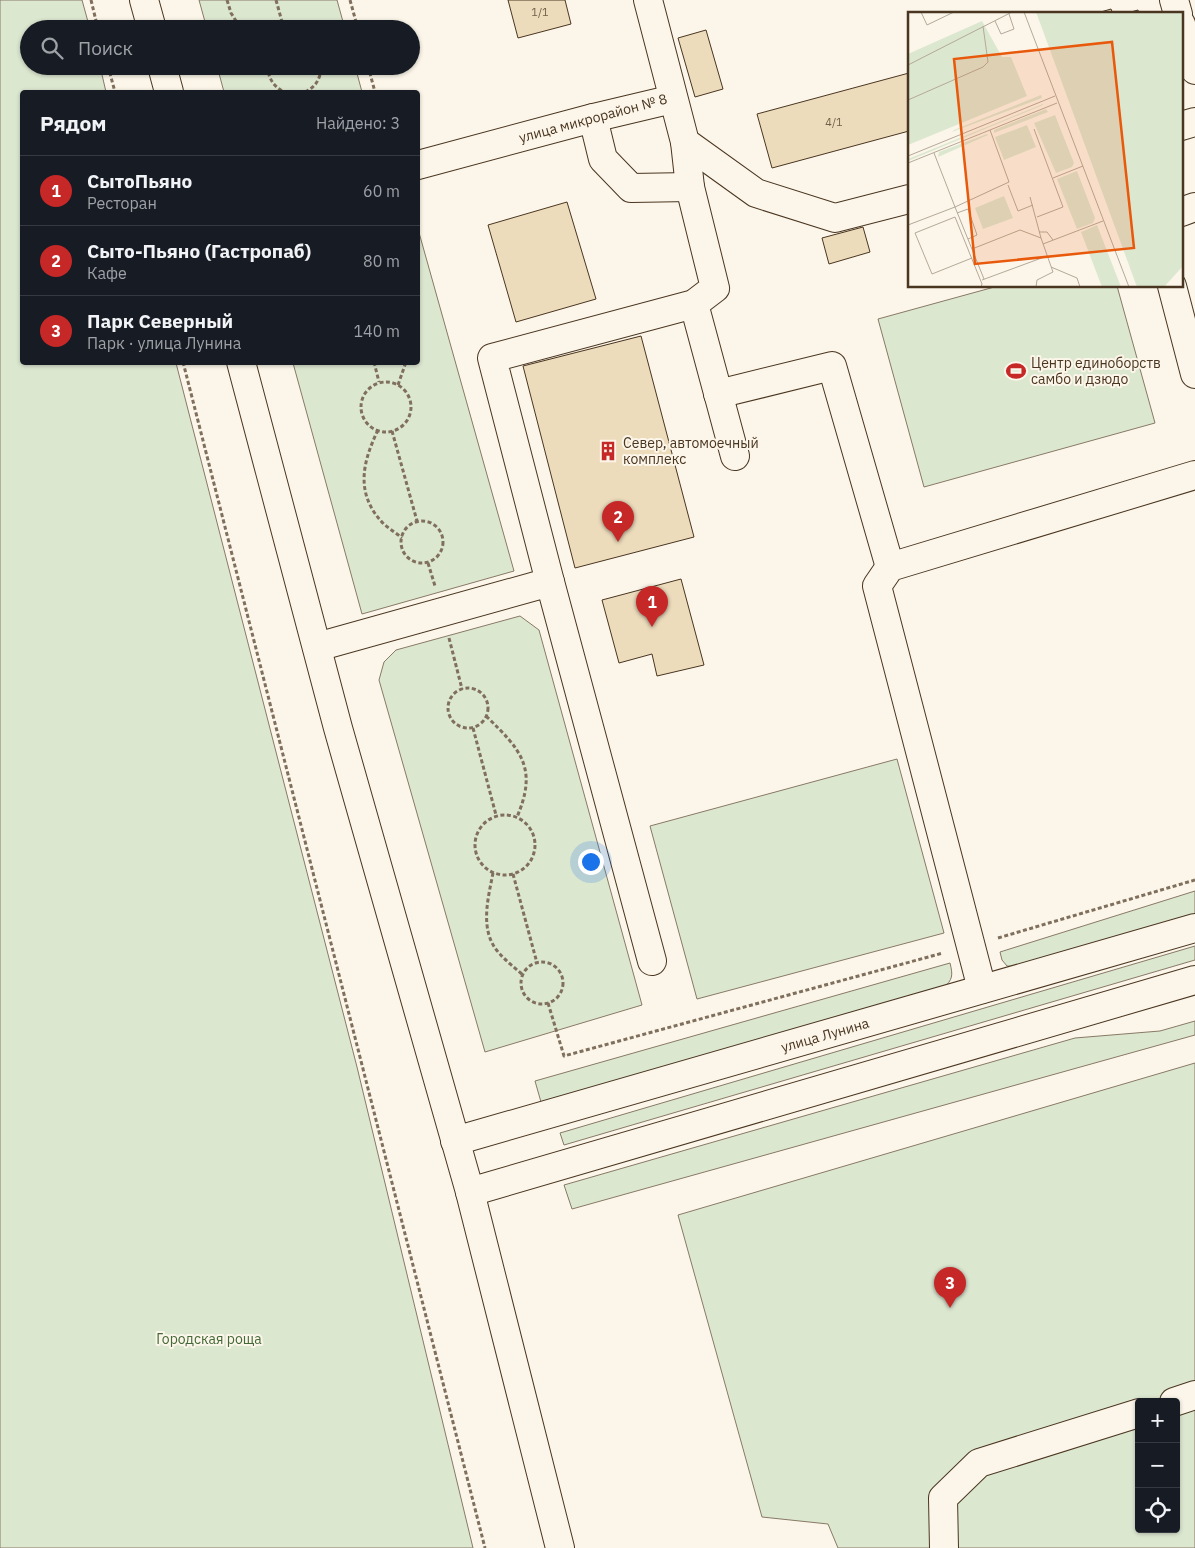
<!DOCTYPE html>
<html lang="ru">
<meta charset="utf-8">
<style>
:root{--surface:#171b24;--page:#20242c;--text:#f1f3f6;--muted:#9ea1a6;--line:#363941;--accent:#c62828}
body{margin:0;font-family:"IBM Plex Sans",sans-serif;background:var(--page);color:var(--text)}
.controls{position:absolute;right:15px;bottom:15px;display:grid;overflow:hidden;border-radius:5px;box-shadow:0 1px 4px #0004}
.controls button{width:45px;height:45px;display:grid;place-items:center;padding:0;border:0;border-bottom:1px solid var(--line);background:var(--surface);color:var(--text);font:25px sans-serif}
.you{position:absolute;left:590px;top:861px;width:18px;height:18px;margin:-12px;border:4px solid #fff;border-radius:50%;background:#1a73e8;box-shadow:0 0 0 8px #1a73e833}
.badge{display:grid;place-items:center;width:32px;height:32px;border-radius:50%;background:var(--accent);color:#fff;font-size:16px;font-weight:700}
.pin{position:absolute;translate:-50% -41px;filter:drop-shadow(0 1px 2px #0008)}
.pin::after{content:'';position:absolute;top:26px;width:18px;height:15px;background:inherit;clip-path:polygon(0 0,100% 0,50% 100%)}
.list{margin:0;padding:0;list-style:none}
h2{display:flex;justify-content:space-between;align-items:center;height:65px;margin:0;padding:0 20px;font-size:21px}
h2 small{font-size:16px;font-weight:400;color:var(--muted)}
.list li{display:grid;grid-template-columns:32px 1fr auto;gap:15px;align-items:center;box-sizing:border-box;height:70px;padding:0 20px;border-top:1px solid var(--line)}
.list b{display:block;font-size:19px;white-space:nowrap}
.list p{margin:0;font-size:16px;white-space:nowrap;color:var(--muted)}
.list em{font-size:16px;font-style:normal;color:var(--muted)}
.icon{flex:none;width:28px;height:28px;fill:none;stroke:currentColor;stroke-width:2;stroke-linecap:round;stroke-linejoin:round}
.map{position:relative;flex:none;width:1195px;height:1548px;overflow:hidden}
.search{position:absolute;background:var(--surface);box-shadow:0 1px 4px #0004;left:20px;top:20px;width:400px;height:55px;display:flex;align-items:center;gap:12px;box-sizing:border-box;padding:0 18px;border-radius:28px;color:var(--muted);font-size:19px}
.panel{position:absolute;background:var(--surface);box-shadow:0 1px 4px #0004;left:20px;top:90px;width:400px;height:275px;border-radius:5px}
.map>svg:first-child{display:block}
.green{fill:#dce7d0;stroke:#887966;fill-rule:evenodd}
.building{fill:#ecdcbc;stroke:#4a3520}
.lines{fill:none;stroke-linecap:round;stroke-linejoin:round}
.minor-casing{stroke:#4a3520;stroke-width:30}
.major-casing{stroke:#4a3520;stroke-width:30}
.path{stroke:#7f6f5c;stroke-width:3;stroke-dasharray:4 2.5;stroke-linecap:butt}
.minor{stroke:#fbf6e9;stroke-width:28}
.major{stroke:#fbf6e9;stroke-width:28}
.labels{text-anchor:middle;stroke-width:4;stroke-linejoin:round;paint-order:stroke}
.number-label{font-size:11px;fill:#725f47}
.street-label{font-size:14px;fill:#4a3520;stroke:#fbf6e9}
.poi-label{font-size:14px;fill:#4a3520;stroke:#fbf6e9;text-anchor:start}
.park-label{font-size:14px;fill:#436837;stroke:#fbf6e9}
.inset-road{fill:none;stroke:#b4a999;stroke-width:1}
.view{fill:#e8590c;fill-opacity:0.15;stroke:#e8590c;stroke-width:2.5}
.inset-edge{fill:none;stroke:#4a3520;stroke-width:2.5}
</style>
<div class="map">
<svg width="1195" height="1548" viewBox="0 0 1195 1548">
<rect width="100%" height="100%" fill="#fbf6e9"/>
<g class="green">
<path d="M 0,0 L 82,0 L 90,29 L 29,29 L 29,66 L 100,66 L 106,92 L 22,92 L 22,362 L 176,363 L 357,1067 L 473,1548 L 0,1548 Z"/>
<path d="M 199,0 L 337,0 L 345,29 L 207,29 Z"/>
<path d="M 217,66 L 355,66 L 362,92 L 224,92 Z"/>
<path d="M 418,229 L 514,571 L 362,614 L 293,363 L 418,362 Z"/>
<path d="M 998,286 L 1117,286 L 1155,423 L 924,487 L 878,319 Z"/>
<path d="M 520,616 L 539,630 L 642,1005 L 485,1052 L 379,680 L 384,662 L 396,650 Z"/>
<path d="M 897,759 L 944,933 L 697,999 L 650,826 Z"/>
<path d="M 1195,891 L 1195,915 L 1020,967 L 1007,966 L 1002,960 L 1000,952 Z"/>
<path d="M 1195,946 L 1195,960 L 564,1145 L 560,1133 Z"/>
<path d="M 950,963 C 953,975 953,980 943,988 L 541,1102 L 535,1081 Z"/>
<path d="M 1195,1021 L 1195,1035 L 572,1209 L 564,1185 L 1075,1038 L 1160,1031 Z"/>
<path d="M 1195,1063 L 1195,1548 L 838,1548 L 828,1524 L 762,1517 L 678,1215 ZM 1139,1402 L 1176,1402 L 1176,1529 L 1139,1529 Z"/>
</g>
<g class="building">
<path d="M 508,0 L 565,0 L 571,24 L 518,38 Z"/>
<path d="M 1111,9 L 1113,14 L 1094,14 Z"/>
<path d="M 1138,10 L 1139,14 L 1124,14 Z"/>
<path d="M 706,30 L 723,89 L 695,97 L 678,38 Z"/>
<path d="M 909,73 L 909,131 L 772,168 L 757,114 Z"/>
<path d="M 567,202 L 596,299 L 516,322 L 488,225 Z"/>
<path d="M 863,227 L 870,252 L 829,264 L 822,238 Z"/>
<path d="M 641,336 L 694,537 L 575,568 L 523,366 Z"/>
<path d="M 681,579 L 704,665 L 657,676 L 652,654 L 619,663 L 602,600 Z"/>
</g>
<g class="lines">
<defs>
<g id="minor">
<path d="M 648,0 L 685,142 L 756,193 L 835,218 L 909,199"/>
<path d="M 1174,0 L 1178,14"/>
<path d="M 1181,24 L 1195,70"/>
<path d="M 593,118 L 603,159 L 631,188 L 690,187"/>
<path d="M 1181,126 L 1195,122"/>
<path d="M 418,165 L 593,118 L 673,99"/>
<path d="M 1181,212 L 1195,207"/>
<path d="M 1172,286 L 1195,374"/>
<path d="M 694,304 L 735,456"/>
<path d="M 718,394 L 832,366 L 890,567"/>
<path d="M 317,647 L 550,582"/>
<path d="M 652,961 L 550,582 L 492,358 L 694,304 L 715,288 L 690,187 L 685,142"/>
<path d="M 982,989 L 877,586 L 890,567 L 1195,475"/>
<path d="M 455,1141 L 1195,928"/>
<path d="M 470,1192 L 1195,980"/>
<path d="M 1174,1402 L 1195,1395"/>
<path d="M 944,1548 L 943,1498 L 979,1463 L 1139,1413"/>
</g>
<g id="major">
<path d="M 144,0 L 152,29"/>
<path d="M 162,66 L 169,92"/>
<path d="M 241,362 L 338,728 L 470,1192 L 560,1548"/>
</g>
</defs>
<use href="#minor" class="minor-casing"/>
<use href="#major" class="major-casing"/>
<g class="path">
<path d="M 91,0 L 98,29"/>
<path d="M 227,0 L 231,13 L 241,29"/>
<path d="M 276,0 L 284,29"/>
<path d="M 350,0 L 358,29"/>
<path d="M 108,66 L 115,92"/>
<path d="M 267,66 C 269,79 273,86 284,92"/>
<path d="M 368,66 L 375,92"/>
<path d="M 305,92 C 316,87 321,78 321,66"/>
<path d="M 183,362 L 485,1548"/>
<path d="M 374,362 L 379,382"/>
<circle cx="386" cy="407" r="25"/>
<path d="M 398,385 L 406,362"/>
<path d="M 378,430 C 363,461 355,492 381,521 C 386,527 395,532 402,538"/>
<path d="M 392,431 L 417,521"/>
<circle cx="422" cy="542" r="21"/>
<path d="M 428,563 L 435,586"/>
<path d="M 449,638 L 462,689"/>
<circle cx="468" cy="708" r="20"/>
<path d="M 486,716 C 521,750 538,768 517,817"/>
<path d="M 473,728 L 496,815"/>
<circle cx="505" cy="845" r="30"/>
<path d="M 493,873 C 488,899 479,931 499,953 C 506,961 515,968 523,975"/>
<path d="M 513,874 L 537,963"/>
<path d="M 998,938 L 1195,880"/>
<circle cx="542" cy="983" r="21"/>
<path d="M 548,1003 L 564,1056 L 943,953"/>
</g>
<use href="#minor" class="minor"/>
<use href="#major" class="major"/>
</g>
<defs>
<symbol id="stadium-bare" viewBox="-9 -9 18 18"><path d="M0-5a6.5 5 0 1 0 0 10a6.5 5 0 1 0 0-10ZM-3.5-1.8h7v3.6h-7Z" fill="#c62828" stroke="#fbf6e9" stroke-width="2.5" paint-order="stroke"/></symbol>
<symbol id="building-bare" viewBox="-9 -9 18 18"><path d="M-4-6H4V6H1V3H-1V6H-4ZM-2.5-4.3h1.7v1.8h-1.7ZM.8-4.3h1.7v1.8H.8ZM-2.5-1h1.7V.8h-1.7ZM.8-1h1.7V.8H.8Z" fill="#c62828" stroke="#fbf6e9" stroke-width="2.5" paint-order="stroke"/></symbol>
</defs>
<g fill-rule="evenodd">
<use href="#stadium-bare" x="1002" y="357" width="28" height="28"/>
<use href="#building-bare" x="594" y="437" width="28" height="28"/>
</g>
<g class="labels">
<g class="number-label">
<text x="540" y="16">1/1</text>
<text x="834" y="126">4/1</text>
</g>
<g class="street-label">
<text transform="translate(593 118) rotate(-15)" y="5">улица микрорайон № 8</text>
<text transform="translate(825 1035) rotate(-16)" y="5">улица Лунина</text>
</g>
<g class="poi-label">
<text x="1031" y="368">Центр единоборств<tspan x="1031" dy="16">самбо и дзюдо</tspan></text>
<text x="623" y="448">Север, автомоечный<tspan x="623" dy="16">комплекс</tspan></text>
</g>
<g class="park-label">
<text x="209" y="1344">Городская роща</text>
</g>
</g>
<g transform="translate(908 12)">
<rect width="275" height="275" fill="#fbf6e9"/>
<path d="M 128,0 L 275,0 L 275,254 L 256,275 L 229,275 ZM 74,9 L 94,45 L 103,45 L 119,84 L 0,133 L 0,42 ZM 133,83 L 134,86 L 44,120 L 46,118 ZM 135,92 L 135,93 L 0,149 L 0,147 ZM 138,97 L 140,100 L 86,121 L 86,118 ZM 147,103 L 166,151 L 164,155 L 148,161 L 126,111 ZM 119,113 L 128,135 L 96,148 L 87,125 ZM 79,122 L 80,123 L 30,145 L 31,140 ZM 169,159 L 187,206 L 185,211 L 169,217 L 149,167 ZM 96,184 L 105,206 L 75,217 L 67,196 ZM 189,213 L 213,275 L 194,275 L 173,220 Z" fill="#dce7d0"/>
<path class="inset-road" d="M 13,0 L 19,13 L 46,0M 116,0 L 221,275M 87,9 L 93,22 L 106,17 L 101,2M 0,53 L 104,0M 0,88 L 75,55 L 80,50 L 75,14M 126,117 L 155,195 L 129,205M 26,141 L 47,195 L 101,170 L 82,118M 0,144 L 147,84M 0,151 L 149,91M 145,166 L 175,154M 100,173 L 110,199 L 125,193M 122,185 L 133,226M 49,201 L 60,197 L 69,223 L 60,227M 0,213 L 47,195 L 76,267M 131,220 L 139,220 L 145,228M 135,232 L 195,209M 64,237 L 112,218 L 133,226 L 145,260 L 129,268 L 128,275M 64,246 L 24,262 L 7,221 L 47,205 L 74,272 L 73,275M 143,255 L 169,266 L 172,275M 74,268 L 139,244"/>
<path class="view" d="M 204,30 L 226,236 L 67,252 L 46,47 Z"/>
<rect width="275" height="275" class="inset-edge"/>
</g>
</svg>
<div class="controls">
<button>+</button>
<button>−</button>
<button><svg class="icon" aria-label="locate" viewBox="0 0 24 24"><circle cx="12" cy="12" r="6"/><path d="M12 2v4M12 18v4M2 12h4M18 12h4"/></svg></button>
</div>
<div class="you"></div>
<div class="pin badge" style="left:652px;top:627px">1</div>
<div class="pin badge" style="left:618px;top:542px">2</div>
<div class="pin badge" style="left:950px;top:1308px">3</div>
<div class="search"><svg class="icon" aria-label="search" viewBox="0 0 24 24"><circle cx="10" cy="10" r="6"/><path d="M15 15l6 6"/></svg>Поиск</div>
<section class="panel">
<h2>Рядом<small>Найдено: 3</small></h2>
<ul class="list">
<li><span class="badge">1</span><div><b>СытоПьяно</b><p>Ресторан</p></div><em>60 m</em></li>
<li><span class="badge">2</span><div><b>Сыто-Пьяно (Гастропаб)</b><p>Кафе</p></div><em>80 m</em></li>
<li><span class="badge">3</span><div><b>Парк Северный</b><p>Парк · улица Лунина</p></div><em>140 m</em></li>
</ul>
</section>
</div>
